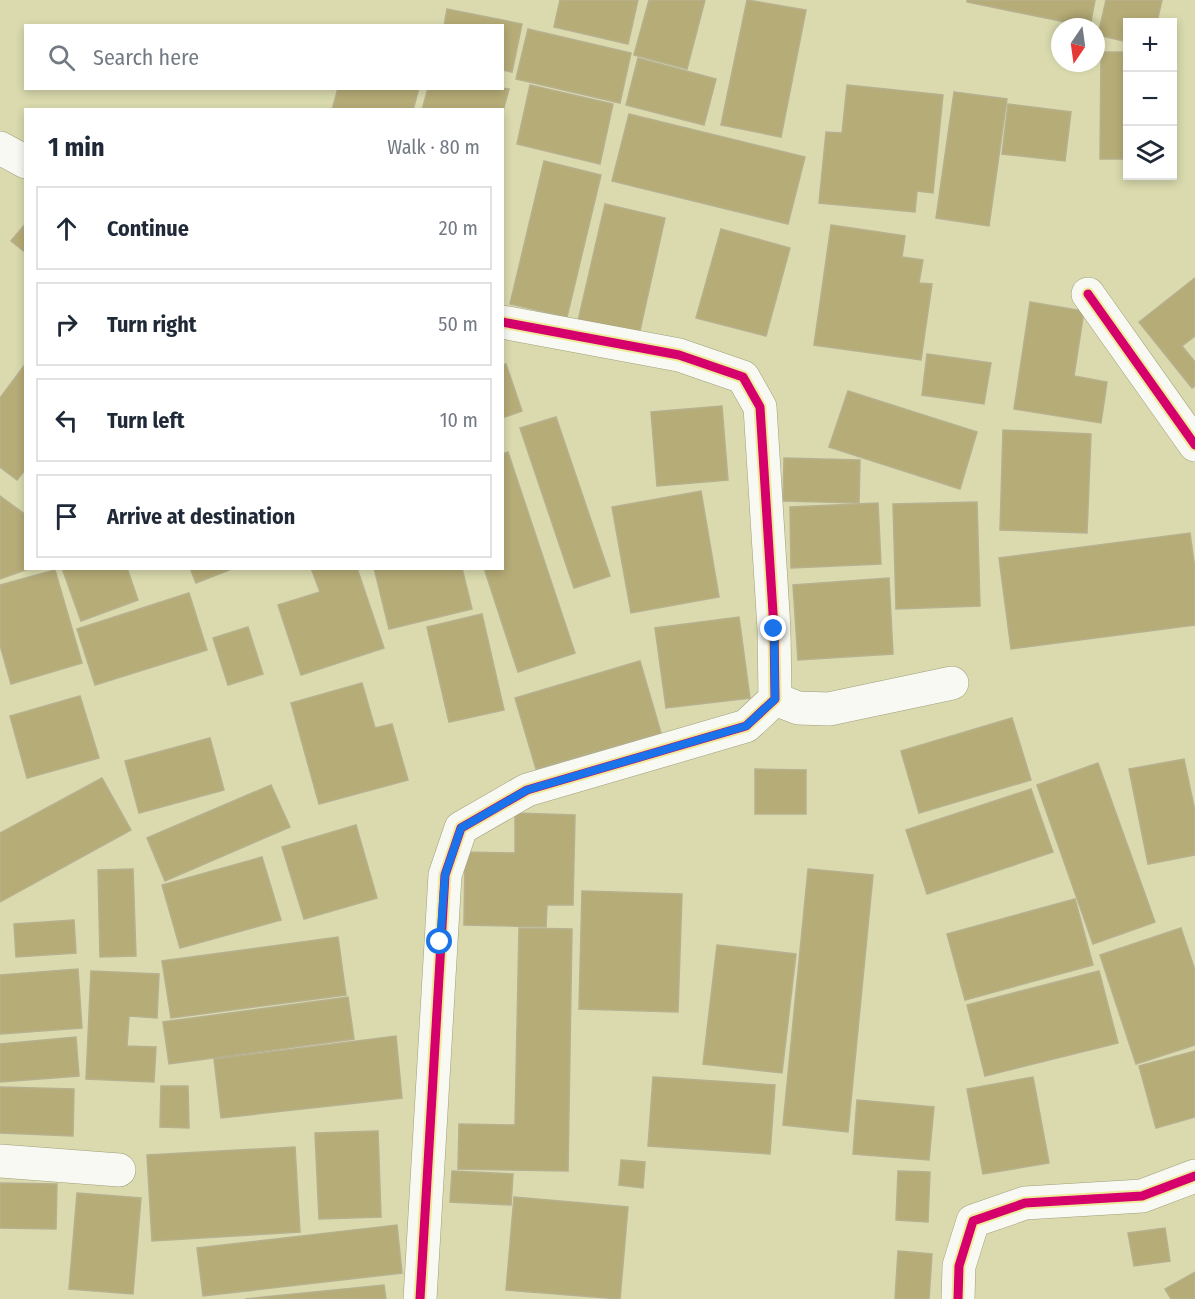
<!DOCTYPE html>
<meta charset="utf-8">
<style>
:root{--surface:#fff;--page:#f2f2f3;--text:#1f2937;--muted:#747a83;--line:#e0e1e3}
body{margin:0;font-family:"Fira Sans Condensed",sans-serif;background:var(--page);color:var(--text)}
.controls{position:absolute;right:18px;top:18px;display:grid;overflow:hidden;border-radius:0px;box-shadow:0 3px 9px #0003}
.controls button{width:54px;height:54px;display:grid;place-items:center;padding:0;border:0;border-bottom:2px solid var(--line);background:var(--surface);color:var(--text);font:30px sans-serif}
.compass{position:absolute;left:1051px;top:18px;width:54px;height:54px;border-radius:50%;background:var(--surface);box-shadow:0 3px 9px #0003;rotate:193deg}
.stop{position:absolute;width:18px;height:18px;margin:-14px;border:4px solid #1a73e8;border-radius:50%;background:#fff}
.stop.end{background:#1a73e8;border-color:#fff;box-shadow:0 2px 6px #0008}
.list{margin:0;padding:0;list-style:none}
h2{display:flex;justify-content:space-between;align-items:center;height:78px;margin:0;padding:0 24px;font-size:26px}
h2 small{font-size:20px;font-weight:400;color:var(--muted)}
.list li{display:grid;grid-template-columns:39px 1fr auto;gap:18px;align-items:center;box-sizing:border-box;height:84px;margin:0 12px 12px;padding:0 12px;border:2px solid var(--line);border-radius:0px}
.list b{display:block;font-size:22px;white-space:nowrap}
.list em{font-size:20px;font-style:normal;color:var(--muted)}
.icon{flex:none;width:33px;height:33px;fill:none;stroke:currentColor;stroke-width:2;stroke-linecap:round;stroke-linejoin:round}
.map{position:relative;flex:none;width:1195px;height:1299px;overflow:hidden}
.search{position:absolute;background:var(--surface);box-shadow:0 3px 9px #0003;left:24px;top:24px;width:480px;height:66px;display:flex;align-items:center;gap:15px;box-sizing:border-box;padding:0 21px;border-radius:0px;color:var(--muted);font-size:22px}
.panel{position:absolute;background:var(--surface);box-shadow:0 3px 9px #0003;left:24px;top:108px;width:480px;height:462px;border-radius:0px}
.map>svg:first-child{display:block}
.building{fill:#b6ac77;stroke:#b6b08e;stroke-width:1.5}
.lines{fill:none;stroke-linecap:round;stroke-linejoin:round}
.minor-casing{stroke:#9f9f7c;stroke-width:34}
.minor{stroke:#f9f9f3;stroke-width:33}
.cycleway-casing{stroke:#edeb9b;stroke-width:13}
.cycleway{stroke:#d6006c;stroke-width:9}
.route{stroke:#1a73e8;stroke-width:8}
</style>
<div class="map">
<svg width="1195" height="1299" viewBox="0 0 1195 1299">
<rect width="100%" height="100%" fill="#dadaae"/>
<g class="building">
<path d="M 560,0 L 638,0 L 628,44 L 554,27 Z"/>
<path d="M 649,0 L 705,0 L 687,69 L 634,55 Z"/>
<path d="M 747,0 L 806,10 L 781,137 L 721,125 Z"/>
<path d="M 967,0 L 1095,0 L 1090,27 L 967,2 Z"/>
<path d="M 1106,0 L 1162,0 L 1157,22 L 1128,22 L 1128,42 L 1098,35 Z"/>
<path d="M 447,9 L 522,24 L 512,72 L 502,70 L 502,26 L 444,26 Z"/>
<path d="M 528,29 L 631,53 L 620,103 L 516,79 Z"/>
<path d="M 1101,52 L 1128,52 L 1128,159 L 1100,159 Z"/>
<path d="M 638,58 L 716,79 L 704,125 L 626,105 Z"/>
<path d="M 530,85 L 613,104 L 600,164 L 517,144 Z"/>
<path d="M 847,85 L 943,95 L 933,193 L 917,191 L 915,212 L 819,203 L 826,132 L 842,133 Z"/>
<path d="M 338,88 L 419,88 L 413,110 L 332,110 Z"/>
<path d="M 428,88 L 502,88 L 509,89 L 502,115 L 502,110 L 422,110 Z"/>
<path d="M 954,92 L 1007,99 L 989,226 L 936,218 Z"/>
<path d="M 1008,104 L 1071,112 L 1065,161 L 1002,154 Z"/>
<path d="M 629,114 L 805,157 L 788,224 L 612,181 Z"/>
<path d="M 544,161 L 601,175 L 567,317 L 510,304 Z"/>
<path d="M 605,204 L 665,218 L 639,335 L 578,321 Z"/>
<path d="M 26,223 L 26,253 L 11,241 Z"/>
<path d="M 831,225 L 905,236 L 902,257 L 923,260 L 919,283 L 932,284 L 921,360 L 814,345 Z"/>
<path d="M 721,229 L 790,248 L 766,336 L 696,318 Z"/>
<path d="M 1195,278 L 1195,336 L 1182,346 L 1195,362 L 1195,386 L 1192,388 L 1139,322 Z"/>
<path d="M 1030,302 L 1084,311 L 1074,376 L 1107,382 L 1101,423 L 1014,409 Z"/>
<path d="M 927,354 L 991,363 L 984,404 L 922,395 Z"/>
<path d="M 26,363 L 26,469 L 17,480 L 0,467 L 0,398 Z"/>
<path d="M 506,364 L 522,411 L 502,418 L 502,365 Z"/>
<path d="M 848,391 L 977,432 L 960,489 L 829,447 Z"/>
<path d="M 722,406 L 728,480 L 657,486 L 651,412 Z"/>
<path d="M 556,417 L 610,576 L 574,588 L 520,428 Z"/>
<path d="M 1003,430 L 1091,434 L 1087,533 L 1000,530 Z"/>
<path d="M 508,452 L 575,653 L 518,672 L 484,568 L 502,568 L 502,454 Z"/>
<path d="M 784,458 L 860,460 L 859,503 L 783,501 Z"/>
<path d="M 701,491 L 719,597 L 631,613 L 612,507 Z"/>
<path d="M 0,496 L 26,515 L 26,568 L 31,568 L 0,579 Z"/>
<path d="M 977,502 L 980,606 L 896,609 L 893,504 Z"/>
<path d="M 878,503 L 881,564 L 791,568 L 790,507 Z"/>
<path d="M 1190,533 L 1195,569 L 1195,625 L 1011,649 L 999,558 Z"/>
<path d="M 62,568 L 127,568 L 138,600 L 81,621 Z"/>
<path d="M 190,568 L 228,568 L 229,570 L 196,583 Z"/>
<path d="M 311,568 L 357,568 L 384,648 L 301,675 L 278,605 L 320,592 Z"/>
<path d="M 374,568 L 462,568 L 472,609 L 389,629 Z"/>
<path d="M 55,570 L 82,663 L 11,684 L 0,645 L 0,585 Z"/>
<path d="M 889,578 L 893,654 L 798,660 L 793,585 Z"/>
<path d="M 189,593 L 207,650 L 95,685 L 77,629 Z"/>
<path d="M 482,614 L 504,710 L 449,722 L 427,627 Z"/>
<path d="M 739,617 L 750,698 L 666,708 L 655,628 Z"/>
<path d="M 248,627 L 263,674 L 228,685 L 213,638 Z"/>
<path d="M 640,661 L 661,733 L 536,769 L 515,698 Z"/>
<path d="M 362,683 L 375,728 L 392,724 L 408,780 L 319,804 L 291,703 Z"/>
<path d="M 80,696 L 99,758 L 27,778 L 10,716 Z"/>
<path d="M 1012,718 L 1031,780 L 919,813 L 901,751 Z"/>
<path d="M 210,738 L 224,790 L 139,813 L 125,761 Z"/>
<path d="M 1184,759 L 1195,811 L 1195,855 L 1148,864 L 1129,769 Z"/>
<path d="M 1098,763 L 1155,922 L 1093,944 L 1037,785 Z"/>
<path d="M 755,769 L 806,770 L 806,814 L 755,814 Z"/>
<path d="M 102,778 L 131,830 L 0,902 L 0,833 Z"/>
<path d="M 271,785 L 290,827 L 165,881 L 147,838 Z"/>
<path d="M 1031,789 L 1053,852 L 927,894 L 906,830 Z"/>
<path d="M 515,813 L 575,815 L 573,905 L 547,905 L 546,927 L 464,925 L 465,852 L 515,853 Z"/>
<path d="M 356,825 L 377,898 L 304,919 L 282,847 Z"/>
<path d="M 262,857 L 281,920 L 180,948 L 162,885 Z"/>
<path d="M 133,869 L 136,956 L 100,957 L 98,870 Z"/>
<path d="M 808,869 L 873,875 L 848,1132 L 783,1125 Z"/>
<path d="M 582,891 L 682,894 L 678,1012 L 579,1009 Z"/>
<path d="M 1075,899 L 1093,965 L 965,1000 L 947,934 Z"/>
<path d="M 74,920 L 76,953 L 16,957 L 14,924 Z"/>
<path d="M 519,928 L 572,929 L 568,1171 L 458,1169 L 459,1124 L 515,1125 Z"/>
<path d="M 1181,928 L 1195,970 L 1195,1045 L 1136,1064 L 1100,955 Z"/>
<path d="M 338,937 L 346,995 L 171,1018 L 162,961 Z"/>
<path d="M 717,945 L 796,954 L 782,1073 L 703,1064 Z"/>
<path d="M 78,969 L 82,1028 L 0,1034 L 0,975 Z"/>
<path d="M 91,971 L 159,974 L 157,1018 L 129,1016 L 127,1046 L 156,1047 L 154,1082 L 86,1079 Z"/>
<path d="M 1099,971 L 1118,1043 L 985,1076 L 967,1005 Z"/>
<path d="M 348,997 L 354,1039 L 169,1064 L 163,1022 Z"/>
<path d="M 396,1036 L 402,1098 L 221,1118 L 214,1059 Z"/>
<path d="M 76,1037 L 79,1076 L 0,1082 L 0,1044 Z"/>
<path d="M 1195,1051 L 1195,1117 L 1156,1128 L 1139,1066 Z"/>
<path d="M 653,1077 L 775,1085 L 770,1154 L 648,1146 Z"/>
<path d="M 1033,1077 L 1049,1163 L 983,1174 L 967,1089 Z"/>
<path d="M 161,1086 L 188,1086 L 189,1128 L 160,1127 Z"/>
<path d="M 0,1087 L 74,1089 L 73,1136 L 0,1133 Z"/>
<path d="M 857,1100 L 934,1107 L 929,1160 L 853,1154 Z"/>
<path d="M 378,1131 L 381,1217 L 319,1219 L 315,1133 Z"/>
<path d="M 295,1147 L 300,1232 L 152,1241 L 147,1155 Z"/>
<path d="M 621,1160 L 645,1162 L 643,1188 L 619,1185 Z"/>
<path d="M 452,1171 L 513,1174 L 511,1205 L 450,1202 Z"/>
<path d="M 898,1171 L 930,1172 L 928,1222 L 896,1220 Z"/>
<path d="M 0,1183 L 57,1184 L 56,1229 L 0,1228 Z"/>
<path d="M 77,1193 L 141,1198 L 133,1294 L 69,1289 Z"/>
<path d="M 514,1197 L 628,1207 L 620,1299 L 506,1290 Z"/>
<path d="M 397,1225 L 402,1273 L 203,1296 L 197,1248 Z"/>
<path d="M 1165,1228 L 1170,1261 L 1134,1266 L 1128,1233 Z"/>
<path d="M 898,1251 L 932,1254 L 929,1299 L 895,1299 Z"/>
<path d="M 1195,1272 L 1195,1299 L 1171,1299 L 1165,1289 Z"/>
<path d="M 384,1285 L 386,1299 L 245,1299 Z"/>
</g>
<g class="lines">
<defs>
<g id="minor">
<path d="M 0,148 L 26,162"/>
<path d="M 1088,294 L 1195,445"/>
<path d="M 775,699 L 798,708 L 829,709 L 952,683"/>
<path d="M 0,1161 L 119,1170"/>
<path d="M 420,1299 L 445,875 L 461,828 L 527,790 L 746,726 L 775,699 L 774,629 L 760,407 L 743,377 L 679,355 L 502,322"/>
<path d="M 958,1299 L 959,1266 L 973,1221 L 1025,1203 L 1142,1196 L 1195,1176"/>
</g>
</defs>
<use href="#minor" class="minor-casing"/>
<use href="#minor" class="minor"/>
<defs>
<g id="cycleway">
<path d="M 1088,294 L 1195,445"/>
<path d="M 420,1299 L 445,875 L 461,828 L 527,790 L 746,726 L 775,699 L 774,629 L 760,407 L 743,377 L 679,355 L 502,322"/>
<path d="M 958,1299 L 959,1266 L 973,1221 L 1025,1203 L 1142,1196 L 1195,1176"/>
</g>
</defs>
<use href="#cycleway" class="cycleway-casing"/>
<use href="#cycleway" class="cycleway"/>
</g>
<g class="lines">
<path class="route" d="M 440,942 L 445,875 L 461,828 L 527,790 L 746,726 L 775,699 L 774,629"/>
</g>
</svg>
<div class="controls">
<button>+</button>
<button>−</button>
<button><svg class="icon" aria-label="layers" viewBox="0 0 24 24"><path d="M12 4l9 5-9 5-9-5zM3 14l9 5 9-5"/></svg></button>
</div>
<svg class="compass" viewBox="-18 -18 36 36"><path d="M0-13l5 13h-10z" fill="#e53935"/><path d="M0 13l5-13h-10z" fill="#747a83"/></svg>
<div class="stop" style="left:440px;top:942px"></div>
<div class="stop end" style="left:774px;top:629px"></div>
<div class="search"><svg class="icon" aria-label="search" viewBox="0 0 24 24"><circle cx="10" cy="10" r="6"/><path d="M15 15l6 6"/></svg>Search here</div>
<section class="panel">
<h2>1 min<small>Walk · 80 m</small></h2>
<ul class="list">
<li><svg class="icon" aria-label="ahead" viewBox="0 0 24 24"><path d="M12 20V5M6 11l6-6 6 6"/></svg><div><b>Continue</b></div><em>20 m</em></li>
<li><svg class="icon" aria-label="right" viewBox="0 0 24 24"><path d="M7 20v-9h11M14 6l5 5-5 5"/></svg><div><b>Turn right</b></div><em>50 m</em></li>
<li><svg class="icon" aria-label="left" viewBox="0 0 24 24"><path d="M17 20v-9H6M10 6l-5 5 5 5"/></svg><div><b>Turn left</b></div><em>10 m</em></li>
<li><svg class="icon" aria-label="arrive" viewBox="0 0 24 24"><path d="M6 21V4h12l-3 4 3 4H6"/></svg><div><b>Arrive at destination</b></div></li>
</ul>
</section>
</div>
